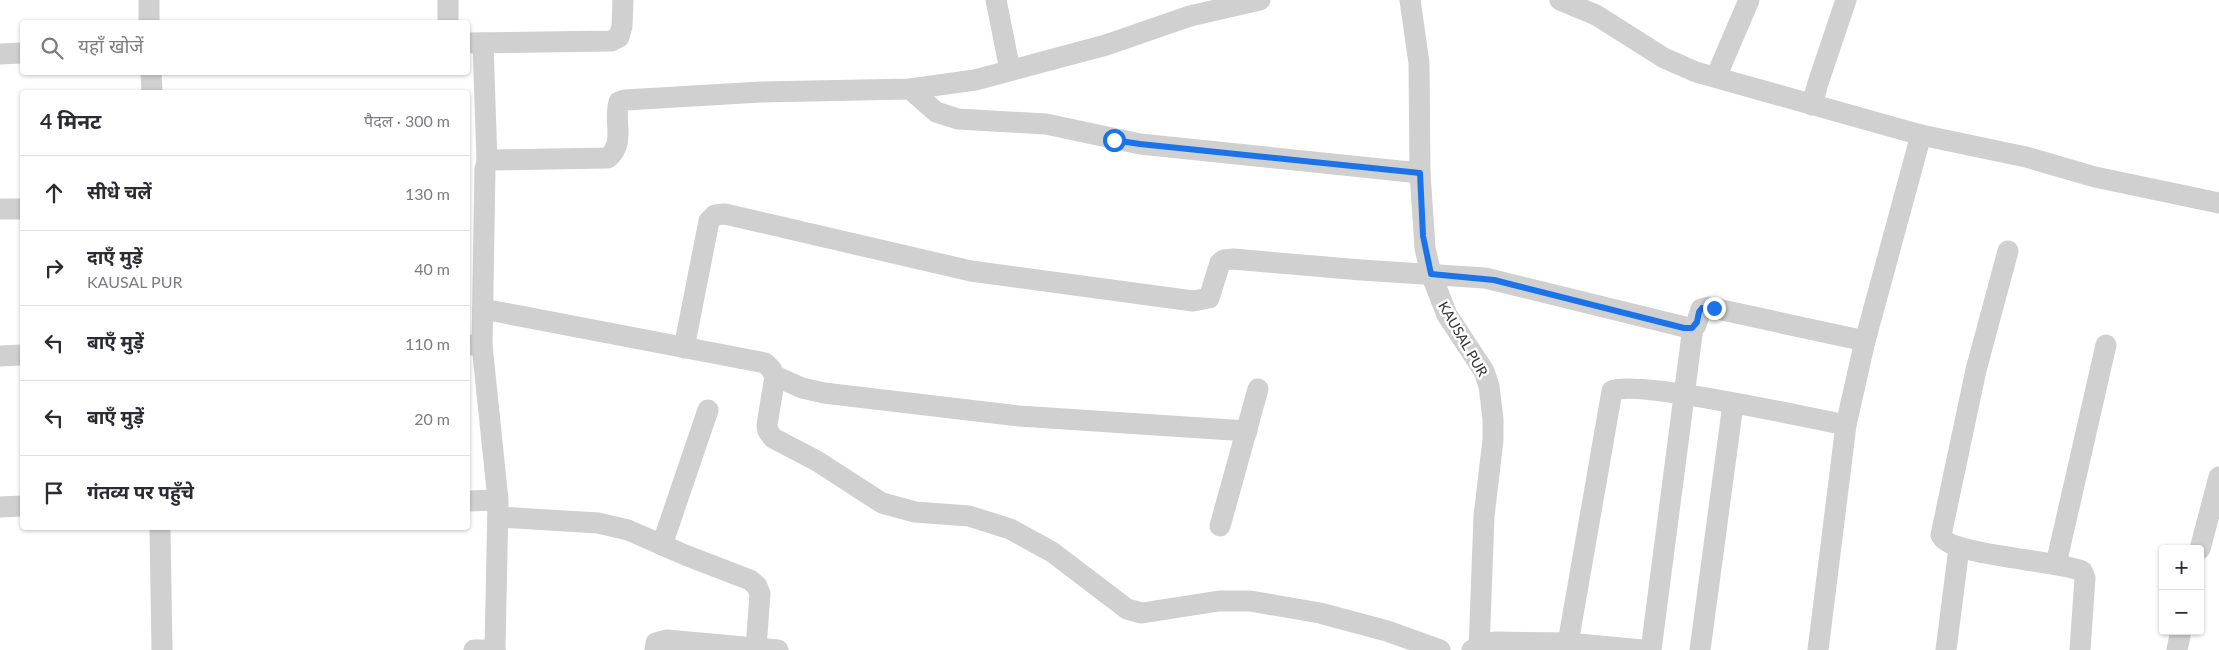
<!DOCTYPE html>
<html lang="hi">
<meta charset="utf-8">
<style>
:root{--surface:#fff;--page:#f7f7f7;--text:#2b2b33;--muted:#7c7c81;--line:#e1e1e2}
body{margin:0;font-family:Lato,"Noto Sans Devanagari",sans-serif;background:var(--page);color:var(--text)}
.controls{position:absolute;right:15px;bottom:15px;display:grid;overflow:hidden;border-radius:5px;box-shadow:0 1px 4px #0004}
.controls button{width:45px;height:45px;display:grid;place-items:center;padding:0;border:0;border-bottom:1px solid var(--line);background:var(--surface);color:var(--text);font:25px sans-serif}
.stop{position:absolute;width:15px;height:15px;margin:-11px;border:4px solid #1a73e8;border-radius:50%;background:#fff}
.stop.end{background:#1a73e8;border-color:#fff;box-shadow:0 1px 5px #0008}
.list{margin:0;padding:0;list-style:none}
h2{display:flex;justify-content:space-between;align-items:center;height:65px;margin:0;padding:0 20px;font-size:21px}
h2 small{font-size:16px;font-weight:400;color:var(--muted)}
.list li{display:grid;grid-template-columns:32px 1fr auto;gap:15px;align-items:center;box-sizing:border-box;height:75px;padding:0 20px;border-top:1px solid var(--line)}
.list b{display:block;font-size:19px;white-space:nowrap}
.list p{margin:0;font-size:16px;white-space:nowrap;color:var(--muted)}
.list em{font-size:16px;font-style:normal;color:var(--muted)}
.icon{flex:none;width:28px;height:28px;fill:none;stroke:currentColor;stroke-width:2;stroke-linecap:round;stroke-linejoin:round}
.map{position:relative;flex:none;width:2219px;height:650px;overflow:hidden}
.search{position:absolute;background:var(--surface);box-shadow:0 1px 4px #0004;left:20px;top:20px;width:450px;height:55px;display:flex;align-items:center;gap:12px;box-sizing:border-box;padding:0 18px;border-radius:5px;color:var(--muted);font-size:19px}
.panel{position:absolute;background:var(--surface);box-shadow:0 1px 4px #0004;left:20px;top:90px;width:450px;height:440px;border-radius:5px}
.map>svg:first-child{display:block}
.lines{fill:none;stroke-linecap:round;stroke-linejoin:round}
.minor{stroke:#d0d0d0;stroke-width:21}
.route{stroke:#1a73e8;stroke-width:6}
.labels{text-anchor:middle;stroke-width:5;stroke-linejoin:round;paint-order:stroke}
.street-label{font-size:14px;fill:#333;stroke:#fff}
</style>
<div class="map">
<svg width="2219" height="650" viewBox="0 0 2219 650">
<rect width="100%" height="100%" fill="#fff"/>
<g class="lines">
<g class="minor">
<path d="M 149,0 L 149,22"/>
<path d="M 996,0 L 1010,70"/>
<path d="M 1410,0 L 1419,63 L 1420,173 L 1425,248 L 1431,274 L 1447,315 L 1484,371 L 1489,386 L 1493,419 L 1493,440 L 1484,516 L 1479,650"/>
<path d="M 1560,0 L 1596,15 L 1664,58 L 1696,72 L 1921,135 L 2026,157 L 2095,177 L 2219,203"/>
<path d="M 448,22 L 448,0"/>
<path d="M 468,43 L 611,41 L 619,37 L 622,26 L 623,0"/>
<path d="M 483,43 L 487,162"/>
<path d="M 0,54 L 22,53"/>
<path d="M 151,72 L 152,92"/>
<path d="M 1716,77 L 1749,0"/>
<path d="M 910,89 L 936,112 L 958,119 L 1046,124 L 1140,144 L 1420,173"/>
<path d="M 1812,105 L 1818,83 L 1846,0"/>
<path d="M 0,209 L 22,209"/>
<path d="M 2008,251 L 1976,370 L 1941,535 C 1949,556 2057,560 2082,571 L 2085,578 L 2080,650"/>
<path d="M 483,309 L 765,363 L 771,369 L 775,376 L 767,425 L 768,431 L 773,438 L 817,461 L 882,503 L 915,512 L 969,516 L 1010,529 L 1052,552 L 1127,609 L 1142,613 L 1219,601 L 1250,601 L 1320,613 L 1387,631 L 1440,650"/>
<path d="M 468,345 L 482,345 L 485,169 L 487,162 L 493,160 L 608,158 C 626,142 613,122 619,102 L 625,100 L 761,92 L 910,89 L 975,80 L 1106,45 L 1190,16 L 1260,0"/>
<path d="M 684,348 L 709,221 L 715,215 L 725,214 L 971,271 L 1193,301 L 1209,298 L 1220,263 L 1224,260 L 1233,259 L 1361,270 L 1485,278 L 1689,328 L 1696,325 L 1701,309 L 1708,307 L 1865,341"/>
<path d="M 0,356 L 22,355"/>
<path d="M 775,376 L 802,388 L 824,393 L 1019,416 L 1247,431"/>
<path d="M 468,501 L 498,500 L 482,345"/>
<path d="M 0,507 L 22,506"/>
<path d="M 498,517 L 598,523 L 628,530 L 685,555 L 750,580 L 757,586 L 760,594 L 756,648"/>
<path d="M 1220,526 L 1258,389"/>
<path d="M 160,528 L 162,650"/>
<path d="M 662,545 L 708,410"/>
<path d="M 2200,549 L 2219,477"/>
<path d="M 2056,564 L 2106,345"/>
<path d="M 1568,643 L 1612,391 C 1634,379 1810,418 1846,425"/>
<path d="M 495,649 L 498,503"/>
<path d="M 474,650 L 495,650"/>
<path d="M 655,650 L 656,643 L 667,640 L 778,650"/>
<path d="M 1472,650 L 1488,643 L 1497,642 L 1568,643 L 1642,650"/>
<path d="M 1651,650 L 1693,327"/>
<path d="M 1700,650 L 1733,404"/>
<path d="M 1818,650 L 1846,425 L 1865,341 L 1921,135"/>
<path d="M 1946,650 L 1959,548"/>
<path d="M 2177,650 L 2181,631"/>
</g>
</g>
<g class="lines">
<path class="route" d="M 1114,140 L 1140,144 L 1420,173 L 1423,236 L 1431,274 L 1494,280 L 1684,328 L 1692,328 L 1697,322 L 1699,312 L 1702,308 L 1714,308"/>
</g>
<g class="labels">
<g class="street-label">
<text transform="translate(1463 339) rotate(60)" y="5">KAUSAL PUR</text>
</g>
</g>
</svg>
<div class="controls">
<button>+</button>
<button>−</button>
</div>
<div class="stop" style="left:1114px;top:140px"></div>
<div class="stop end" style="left:1714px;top:308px"></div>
<div class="search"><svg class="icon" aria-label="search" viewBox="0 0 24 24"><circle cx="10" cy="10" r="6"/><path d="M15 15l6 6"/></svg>यहाँ खोजें</div>
<section class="panel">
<h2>4 मिनट<small>पैदल · 300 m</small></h2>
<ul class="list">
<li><svg class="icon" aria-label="ahead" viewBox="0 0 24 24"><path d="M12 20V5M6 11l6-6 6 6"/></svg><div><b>सीधे चलें</b></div><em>130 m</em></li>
<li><svg class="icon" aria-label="right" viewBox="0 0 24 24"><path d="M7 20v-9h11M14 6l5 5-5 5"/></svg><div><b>दाएँ मुड़ें</b><p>KAUSAL PUR</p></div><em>40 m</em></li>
<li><svg class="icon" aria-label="left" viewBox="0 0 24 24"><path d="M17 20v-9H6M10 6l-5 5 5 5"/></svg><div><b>बाएँ मुड़ें</b></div><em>110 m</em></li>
<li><svg class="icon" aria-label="left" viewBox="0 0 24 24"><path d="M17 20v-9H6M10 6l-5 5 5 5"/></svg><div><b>बाएँ मुड़ें</b></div><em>20 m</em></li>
<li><svg class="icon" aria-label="arrive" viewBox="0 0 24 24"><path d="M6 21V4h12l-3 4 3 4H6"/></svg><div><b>गंतव्य पर पहुँचे</b></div></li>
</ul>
</section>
</div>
